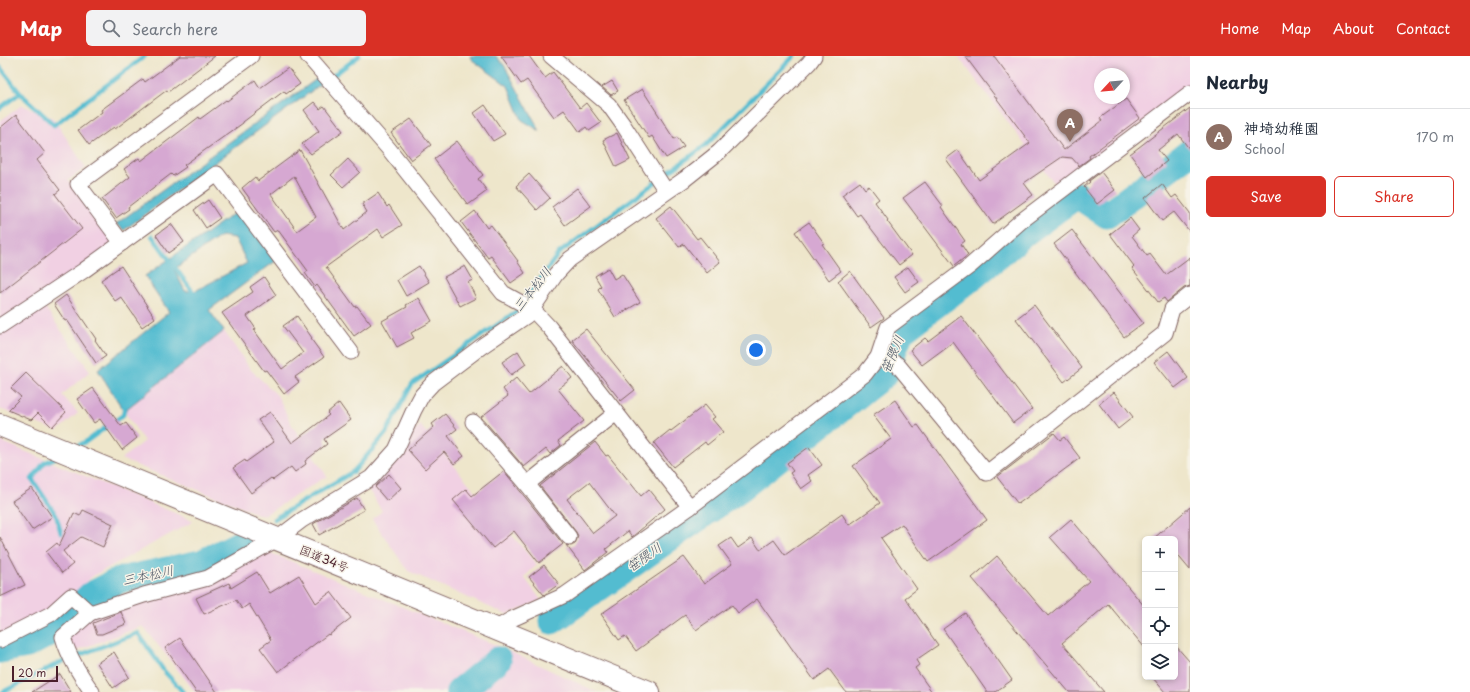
<!DOCTYPE html>
<meta charset="utf-8">
<style>
:root{--surface:#fff;--page:#f2f2f3;--text:#1f2937;--muted:#747a83;--line:#e0e1e3;--accent:#d93025}
body{margin:0;font-family:"Playpen Sans","Klee One",sans-serif;background:var(--page);color:var(--text)}
.controls{position:absolute;right:12px;bottom:12px;display:grid;overflow:hidden;border-radius:6px;box-shadow:0 2px 6px #0003}
.controls button{width:36px;height:36px;display:grid;place-items:center;padding:0;border:0;border-bottom:1px solid var(--line);background:var(--surface);color:var(--text);font:20px sans-serif}
.compass{position:absolute;left:1094px;top:12px;width:36px;height:36px;border-radius:50%;background:var(--surface);box-shadow:0 2px 6px #0003;rotate:244deg}
.scale{position:absolute;left:12px;bottom:10px;width:46px;box-sizing:border-box;padding-left:4px;border:2px solid #4a1f2b;border-top:0;font-size:11px;line-height:14px;white-space:nowrap;color:#4a1f2b;-webkit-text-stroke:3px #f7f3e8;paint-order:stroke}
.you{position:absolute;left:756px;top:294px;width:14px;height:14px;margin:-10px;border:3px solid #fff;border-radius:50%;background:#1a73e8;box-shadow:0 0 0 6px #1a73e833}
.badge{display:grid;place-items:center;width:26px;height:26px;border-radius:50%;background:var(--accent);color:#fff;font-size:13px;font-weight:700}
.pin{position:absolute;translate:-50% -33px;filter:drop-shadow(0 1px 2px #0008)}
.pin::after{content:'';position:absolute;top:21px;width:14px;height:12px;background:inherit;clip-path:polygon(0 0,100% 0,50% 100%)}
.list{margin:0;padding:0;list-style:none}
h2{display:flex;justify-content:space-between;align-items:center;height:52px;margin:0;padding:0 16px;font-size:17px}
h2 small{font-size:13px;font-weight:400;color:var(--muted)}
.list li{display:grid;grid-template-columns:26px 1fr auto;gap:12px;align-items:center;box-sizing:border-box;height:56px;padding:0 16px;border-top:1px solid var(--line)}
.list b{display:block;font-size:15px;white-space:nowrap}
.list p{margin:0;font-size:13px;white-space:nowrap;color:var(--muted)}
.list em{font-size:13px;font-style:normal;color:var(--muted)}
.actions{display:flex;gap:8px;padding:12px 16px}
.actions a{flex:1;padding:9px 0;border:1px solid var(--accent);border-radius:6px;text-align:center;font-size:14px;color:var(--accent)}
.actions .main{background:var(--accent);color:#fff}
.icon{flex:none;width:22px;height:22px;fill:none;stroke:currentColor;stroke-width:2;stroke-linecap:round;stroke-linejoin:round}
.map{position:relative;flex:none;width:1190px;height:636px;overflow:hidden}
header{display:flex;align-items:center;gap:24px;box-sizing:border-box;height:56px;padding:0 20px;background:var(--accent);color:#fff}
header strong{font-size:19px}
nav{display:flex;gap:22px;margin-inline-start:auto;font-size:14px}
.search{width:280px;height:36px;background:var(--page);display:flex;align-items:center;gap:10px;box-sizing:border-box;padding:0 14px;border-radius:6px;color:var(--muted);font-size:15px}
main{display:flex}
aside{flex:1;background:var(--surface)}
.map>svg:first-child{display:block}
.built{fill:#f1d0e3;fill-rule:evenodd}
.water{fill:#53bcd0;stroke:#4e6e7e;fill-rule:evenodd}
.lines{fill:none;stroke-linecap:round;stroke-linejoin:round}
.stream{stroke:#53bcd0;stroke-width:4.5}
.river{stroke:#53bcd0;stroke-width:27}
.building{fill:#d6a8d2;fill-rule:evenodd}
.minor-casing{stroke:#836563;stroke-width:17}
.trunk-casing{stroke:#836563;stroke-width:24}
.minor{stroke:#fff;stroke-width:15}
.trunk{stroke:#fff;stroke-width:22}
.labels{text-anchor:middle;stroke-width:3;stroke-linejoin:round;paint-order:stroke}
.street-label{font-size:12px;fill:#4a1f2b;stroke:#f7f3e8}
.water-label{font-size:13px;font-style:italic;fill:#4d5665;stroke:#f7f3e8}
</style>
<header>
<strong>Map</strong>
<div class="search"><svg class="icon" aria-label="search" viewBox="0 0 24 24"><circle cx="10" cy="10" r="6"/><path d="M15 15l6 6"/></svg>Search here</div>
<nav><a>Home</a><a>Map</a><a>About</a><a>Contact</a></nav>
</header>
<main>
<div class="map">
<svg width="1190" height="636" viewBox="0 0 1190 636">
<rect width="100%" height="100%" fill="#f7f3e8"/>
<filter id="ink" filterUnits="userSpaceOnUse"><feTurbulence type="fractalNoise" baseFrequency=".025" numOctaves="2"/><feDisplacementMap in="SourceGraphic" scale="8" xChannelSelector="R" yChannelSelector="G"/><feConvolveMatrix kernelMatrix="1 2 1 2 8 2 1 2 1" color-interpolation-filters="sRGB"/></filter>
<filter id="wash" filterUnits="userSpaceOnUse"><feTurbulence type="fractalNoise" baseFrequency=".012" numOctaves="4" result="noise"/><feDisplacementMap in="SourceGraphic" scale="16" xChannelSelector="R" yChannelSelector="G"/><feGaussianBlur stdDeviation="0.9" result="paint"/><feColorMatrix in="noise" values="0 0 0 0 0 0 0 0 0 0 0 0 0 0 0 0 0 1.4 0 .05"/><feComposite in="paint" operator="in"/></filter>
<g filter="url(#wash)">
<rect width="100%" height="100%" fill="#eee6cb"/>
<g class="built">
<path d="M 958,0 L 1190,0 L 1190,30 L 1057,131 ZM 1100,18 L 1124,18 L 1124,42 L 1100,42 Z"/>
<path d="M 22,49 L 53,62 L 86,112 L 68,124 L 122,193 L 43,249 L 90,315 L 62,339 L 78,357 L 57,375 L 0,353 L 0,65 Z"/>
<path d="M 224,275 L 251,314 L 277,339 L 293,371 L 327,420 L 263,460 L 121,403 L 144,385 L 124,355 Z"/>
<path d="M 420,369 L 537,509 L 524,521 L 541,544 L 507,559 L 408,515 L 372,463 L 382,455 L 368,433 Z"/>
<path d="M 0,385 L 194,465 L 93,520 L 71,540 L 90,557 L 208,522 L 261,493 L 498,590 L 597,636 L 195,636 L 143,570 L 64,599 L 51,558 L 0,584 Z"/>
</g>
<g class="water">
<path d="M 470,0 L 496,0 L 504,9 L 540,75 L 522,64 L 508,30 L 471,3 Z"/>
<path d="M 318,22 L 321,28 L 124,174 L 116,168 Z"/>
<path d="M 239,154 L 277,204 L 209,254 L 224,275 L 124,355 L 98,314 L 169,256 L 145,220 ZM 221,180 L 235,182 L 247,207 L 195,235 L 185,235 L 174,213 Z"/>
</g>
<g class="lines">
<g class="stream">
<path d="M 0,11 L 20,37"/>
<path d="M 334,19 L 359,0"/>
<path d="M 0,52 L 20,37 L 54,69 L 145,0"/>
<path d="M 152,180 L 196,240"/>
<path d="M 74,392 L 87,385 L 123,359 L 125,350"/>
<path d="M 57,401 L 44,407 L 32,423 L 56,459 L 61,477"/>
<path d="M 274,463 L 354,415 L 386,377 L 412,328 L 517,255 L 559,197 L 706,89 L 794,0"/>
<path d="M 3,636 L 61,606 L 138,577 L 164,615 L 183,636"/>
</g>
<g class="river">
<path d="M 552,565 L 741,432 L 885,318 L 901,275 L 973,221 L 1026,176 L 1077,139 L 1107,159 L 1190,96"/>
<path d="M 0,594 L 27,589 L 55,574 L 91,539 L 120,524 L 201,507 L 241,487"/>
<path d="M 459,636 L 498,604"/>
</g>
</g>
<g id="blocks">
<g class="building">
<path d="M 180,0 L 215,0 L 168,36 L 167,34 L 115,73 L 114,71 L 89,89 L 78,74 L 102,56 L 101,54 L 116,43 L 143,23 L 145,26 Z"/>
<path d="M 501,0 L 529,0 L 545,22 L 553,16 L 580,52 L 586,47 L 601,67 L 589,75 L 586,71 L 580,76 L 564,54 L 554,61 L 527,24 L 521,28 Z"/>
<path d="M 965,0 L 994,0 L 1064,94 L 1102,65 L 1100,62 L 1126,43 L 1140,62 L 1089,100 L 1090,102 L 1079,110 L 1072,102 L 1062,101 L 1024,127 L 1033,139 L 993,168 L 946,103 L 958,94 L 979,124 L 1030,87 Z"/>
<path d="M 288,12 L 300,28 L 286,38 L 284,35 L 243,66 L 243,67 L 184,109 L 186,111 L 173,120 L 171,118 L 128,151 L 129,153 L 116,162 L 102,143 L 130,121 L 124,113 L 139,102 L 141,105 L 199,61 L 200,63 L 226,44 L 227,45 L 255,24 L 260,32 Z"/>
<path d="M 612,25 L 618,35 L 611,39 L 602,31 Z"/>
<path d="M 642,33 L 674,83 L 677,81 L 684,91 L 666,102 L 652,80 L 649,82 L 624,44 Z"/>
<path d="M 314,46 L 320,53 L 324,50 L 343,75 L 311,98 L 302,88 L 319,75 L 304,54 Z"/>
<path d="M 485,49 L 505,78 L 493,85 L 474,57 Z"/>
<path d="M 1190,52 L 1190,94 L 1178,78 L 1158,94 L 1167,105 L 1147,121 L 1130,98 Z"/>
<path d="M 16,59 L 45,97 L 37,104 L 60,134 L 55,138 L 82,173 L 0,237 L 0,72 Z"/>
<path d="M 411,63 L 431,89 L 411,104 L 391,77 Z"/>
<path d="M 617,77 L 630,104 L 616,111 L 603,84 Z"/>
<path d="M 457,85 L 483,119 L 478,123 L 487,135 L 468,149 L 434,103 Z"/>
<path d="M 300,94 L 344,174 L 367,156 L 362,148 L 378,137 L 387,151 L 389,149 L 402,169 L 383,181 L 378,173 L 326,211 L 355,251 L 357,250 L 371,268 L 354,280 L 317,229 L 315,231 L 305,217 L 308,215 L 278,174 L 274,176 L 242,132 L 255,121 L 258,125 ZM 294,120 L 316,161 L 297,175 L 271,138 Z"/>
<path d="M 348,103 L 360,116 L 343,131 L 331,119 Z"/>
<path d="M 1101,116 L 1115,134 L 1097,148 L 1084,131 L 1090,126 L 1089,125 Z"/>
<path d="M 529,118 L 550,142 L 537,154 L 516,130 Z"/>
<path d="M 860,126 L 865,133 L 869,130 L 879,143 L 875,146 L 888,164 L 887,165 L 912,199 L 899,209 L 860,158 L 857,160 L 842,139 Z"/>
<path d="M 925,126 L 943,150 L 941,151 L 965,185 L 961,188 L 968,199 L 954,210 L 903,142 Z"/>
<path d="M 1162,128 L 1172,142 L 1176,139 L 1190,157 L 1190,176 L 1174,156 L 1162,165 L 1145,142 Z"/>
<path d="M 577,132 L 591,150 L 565,169 L 552,151 Z"/>
<path d="M 208,144 L 220,162 L 206,172 L 194,154 Z"/>
<path d="M 671,150 L 697,183 L 700,181 L 720,206 L 707,217 L 684,188 L 679,191 L 656,162 Z"/>
<path d="M 475,155 L 487,172 L 491,169 L 518,205 L 517,205 L 525,217 L 511,227 L 491,200 L 488,202 L 461,166 Z"/>
<path d="M 1130,162 L 1139,174 L 1132,180 L 1147,200 L 1150,198 L 1166,219 L 1190,201 L 1190,230 L 1184,232 L 1167,246 L 1164,242 L 1158,246 L 1132,212 L 1134,210 L 1110,178 Z"/>
<path d="M 809,166 L 824,187 L 822,188 L 841,215 L 829,224 L 795,176 Z"/>
<path d="M 171,168 L 184,186 L 168,197 L 156,179 Z"/>
<path d="M 1072,174 L 1143,267 L 1124,281 L 1054,188 Z"/>
<path d="M 121,210 L 155,262 L 142,271 L 121,241 L 115,245 L 101,224 Z"/>
<path d="M 419,210 L 429,226 L 406,240 L 397,224 Z"/>
<path d="M 465,210 L 473,224 L 468,226 L 476,242 L 460,250 L 444,221 Z"/>
<path d="M 908,211 L 919,226 L 905,236 L 894,221 Z"/>
<path d="M 608,212 L 614,223 L 622,218 L 640,246 L 615,261 L 598,233 L 601,230 L 595,220 Z"/>
<path d="M 850,215 L 884,262 L 871,271 L 838,225 Z"/>
<path d="M 264,221 L 276,239 L 247,260 L 256,273 L 254,274 L 282,313 L 303,297 L 283,270 L 297,260 L 312,282 L 311,283 L 324,301 L 295,321 L 299,326 L 284,338 L 266,314 L 264,315 L 222,257 L 253,236 L 250,231 Z"/>
<path d="M 66,239 L 96,283 L 95,284 L 106,300 L 96,307 L 67,264 L 65,265 L 54,248 Z"/>
<path d="M 419,242 L 432,265 L 411,277 L 414,282 L 397,291 L 382,265 L 407,251 L 406,249 Z"/>
<path d="M 1034,249 L 1082,312 L 1064,326 L 1016,263 Z"/>
<path d="M 961,260 L 1032,353 L 1013,367 L 953,286 L 922,309 L 910,294 L 925,282 L 928,285 Z"/>
<path d="M 586,273 L 635,334 L 621,345 L 572,284 Z"/>
<path d="M 518,295 L 526,308 L 511,319 L 502,306 Z"/>
<path d="M 1168,295 L 1188,322 L 1175,332 L 1154,306 Z"/>
<path d="M 563,310 L 572,322 L 558,333 L 584,365 L 558,385 L 561,389 L 550,398 L 546,393 L 524,411 L 481,361 L 508,340 L 503,333 L 516,322 L 529,338 Z"/>
<path d="M 26,317 L 66,356 L 52,371 L 38,357 L 31,364 L 8,354 L 21,341 L 11,332 Z"/>
<path d="M 93,332 L 121,370 L 126,367 L 137,382 L 122,394 L 100,363 L 94,367 L 77,343 Z"/>
<path d="M 1114,336 L 1133,361 L 1118,373 L 1099,348 Z"/>
<path d="M 895,344 L 914,371 L 918,369 L 987,464 L 928,506 L 902,468 L 881,482 L 917,533 L 905,542 L 938,589 L 916,604 L 919,609 L 915,612 L 932,636 L 846,636 L 829,613 L 814,624 L 757,543 L 738,557 L 732,549 L 696,574 L 685,559 L 636,595 L 625,580 L 619,584 L 601,558 L 684,501 L 704,528 L 732,508 L 719,490 L 731,482 L 738,492 L 752,482 L 760,494 L 774,484 L 785,499 L 842,458 L 849,469 L 880,447 L 853,410 L 891,383 L 873,359 Z"/>
<path d="M 339,347 L 351,364 L 324,383 L 327,388 L 305,405 L 306,408 L 295,416 L 291,411 L 273,424 L 271,422 L 251,437 L 233,412 L 245,404 L 246,406 L 274,386 L 258,364 L 270,356 L 292,387 L 329,359 L 327,357 Z"/>
<path d="M 705,349 L 715,361 L 712,363 L 723,376 L 707,389 L 705,386 L 673,411 L 654,387 L 670,374 L 671,375 Z"/>
<path d="M 445,358 L 457,373 L 448,380 L 464,400 L 454,408 L 444,396 L 425,413 L 408,394 L 434,371 L 432,368 Z"/>
<path d="M 1054,377 L 1060,384 L 1064,381 L 1080,402 L 1018,448 L 997,421 Z"/>
<path d="M 595,386 L 606,400 L 608,399 L 641,440 L 649,433 L 665,453 L 632,481 L 628,475 L 606,493 L 608,496 L 585,514 L 566,489 L 571,490 L 575,488 L 578,480 L 576,476 L 540,430 ZM 589,426 L 615,460 L 593,477 L 567,443 Z"/>
<path d="M 809,391 L 822,409 L 808,419 L 812,425 L 801,433 L 790,417 L 793,415 L 787,407 Z"/>
<path d="M 504,415 L 563,488 L 539,507 L 514,475 L 493,492 L 453,444 L 466,433 L 472,440 Z"/>
<path d="M 389,418 L 401,432 L 387,445 L 375,431 Z"/>
<path d="M 32,432 L 52,461 L 32,474 L 12,445 Z"/>
<path d="M 357,442 L 364,454 L 319,479 L 313,468 Z"/>
<path d="M 1190,451 L 1190,514 L 1175,496 L 1175,483 L 1153,483 Z"/>
<path d="M 83,454 L 113,468 L 103,491 L 81,481 L 63,495 L 73,508 L 62,517 L 46,496 L 57,487 L 59,490 L 74,457 L 80,460 Z"/>
<path d="M 1071,463 L 1145,551 L 1145,592 L 1108,548 L 1062,587 L 1104,636 L 1069,636 L 972,522 L 997,500 L 1048,560 L 1089,525 L 1050,481 Z"/>
<path d="M 0,481 L 25,529 L 0,541 Z"/>
<path d="M 544,509 L 559,528 L 544,539 L 529,521 Z"/>
<path d="M 257,516 L 270,537 L 299,519 L 316,547 L 331,536 L 351,562 L 329,579 L 328,578 L 278,616 L 260,592 L 271,584 L 249,548 L 242,553 L 236,544 L 204,558 L 196,542 L 229,527 L 231,532 Z"/>
<path d="M 121,556 L 126,568 L 102,578 L 97,578 L 93,567 Z"/>
<path d="M 965,557 L 1012,624 L 995,636 L 987,636 L 943,573 Z"/>
<path d="M 180,582 L 217,636 L 196,636 L 165,592 Z"/>
<path d="M 1175,589 L 1190,606 L 1190,636 L 1165,636 L 1152,621 L 1175,621 Z"/>
<path d="M 114,596 L 129,621 L 113,632 L 97,607 Z"/>
<path d="M 60,618 L 71,636 L 32,636 Z"/>
</g>
</g>
</g>
<g filter="url(#ink)">
<use href="#blocks" fill-opacity="0" stroke="#836563" stroke-width="1"/>
<g class="lines">
<defs>
<g id="minor">
<path d="M 308,0 L 388,92 L 503,237 L 532,253 L 549,271 L 690,451"/>
<path d="M 551,0 L 609,49 L 624,70 L 666,135"/>
<path d="M 122,187 L 78,128 L 251,0"/>
<path d="M 0,270 L 83,215 L 217,118 L 351,296"/>
<path d="M 878,301 L 897,308 L 987,417 L 1165,277 L 1172,253 L 1190,239"/>
<path d="M 473,366 L 527,428 L 569,481"/>
<path d="M 527,428 L 616,357"/>
<path d="M 495,573 L 512,563 L 565,539 L 690,451 L 865,318 L 878,301 L 888,271 L 970,210 L 1020,166 L 1190,37"/>
<path d="M 0,584 L 51,558 L 71,540 L 90,557"/>
<path d="M 92,636 C 80,618 69,602 63,581 L 90,557 L 144,539 L 208,522 L 277,483 L 302,464 L 371,422 L 396,394 L 414,354 L 422,339 L 433,327 L 482,290 L 526,260 L 532,253 L 556,218 L 570,203 L 685,123 L 719,96 L 809,7 L 814,0"/>
</g>
<path id="trunk" d="M 0,369 L 649,636"/>
</defs>
<use href="#minor" class="minor-casing"/>
<use href="#trunk" class="trunk-casing"/>
<use href="#minor" class="minor"/>
<use href="#trunk" class="trunk"/>
</g>
</g>
<g class="labels">
<g class="street-label">
<text transform="translate(324 503) rotate(22)" y="4">国道34号</text>
</g>
<g class="water-label">
<text transform="translate(532 233) rotate(-52)" y="5">三本松川</text>
<text transform="translate(892 298) rotate(-67)" y="5">笹隈川</text>
<text transform="translate(644 501) rotate(-35)" y="5">笹隈川</text>
<text transform="translate(148 519) rotate(-12)" y="5">三本松川</text>
</g>
</g>
</svg>
<div class="controls">
<button>+</button>
<button>−</button>
<button><svg class="icon" aria-label="locate" viewBox="0 0 24 24"><circle cx="12" cy="12" r="6"/><path d="M12 2v4M12 18v4M2 12h4M18 12h4"/></svg></button>
<button><svg class="icon" aria-label="layers" viewBox="0 0 24 24"><path d="M12 4l9 5-9 5-9-5zM3 14l9 5 9-5"/></svg></button>
</div>
<svg class="compass" viewBox="-18 -18 36 36"><path d="M0-13l5 13h-10z" fill="#e53935"/><path d="M0 13l5-13h-10z" fill="#747a83"/></svg>
<div class="scale">20 m</div>
<div class="you"></div>
<div class="pin badge" style="left:1070px;top:86px;background:#8d6e63">A</div>
</div>
<aside>
<h2>Nearby<small></small></h2>
<ul class="list">
<li><span class="badge" style="background:#8d6e63">A</span><div><b>神埼幼稚園</b><p>School</p></div><em>170 m</em></li>
</ul>
<div class="actions"><a class="main">Save</a><a>Share</a></div>
</aside>
</main>
